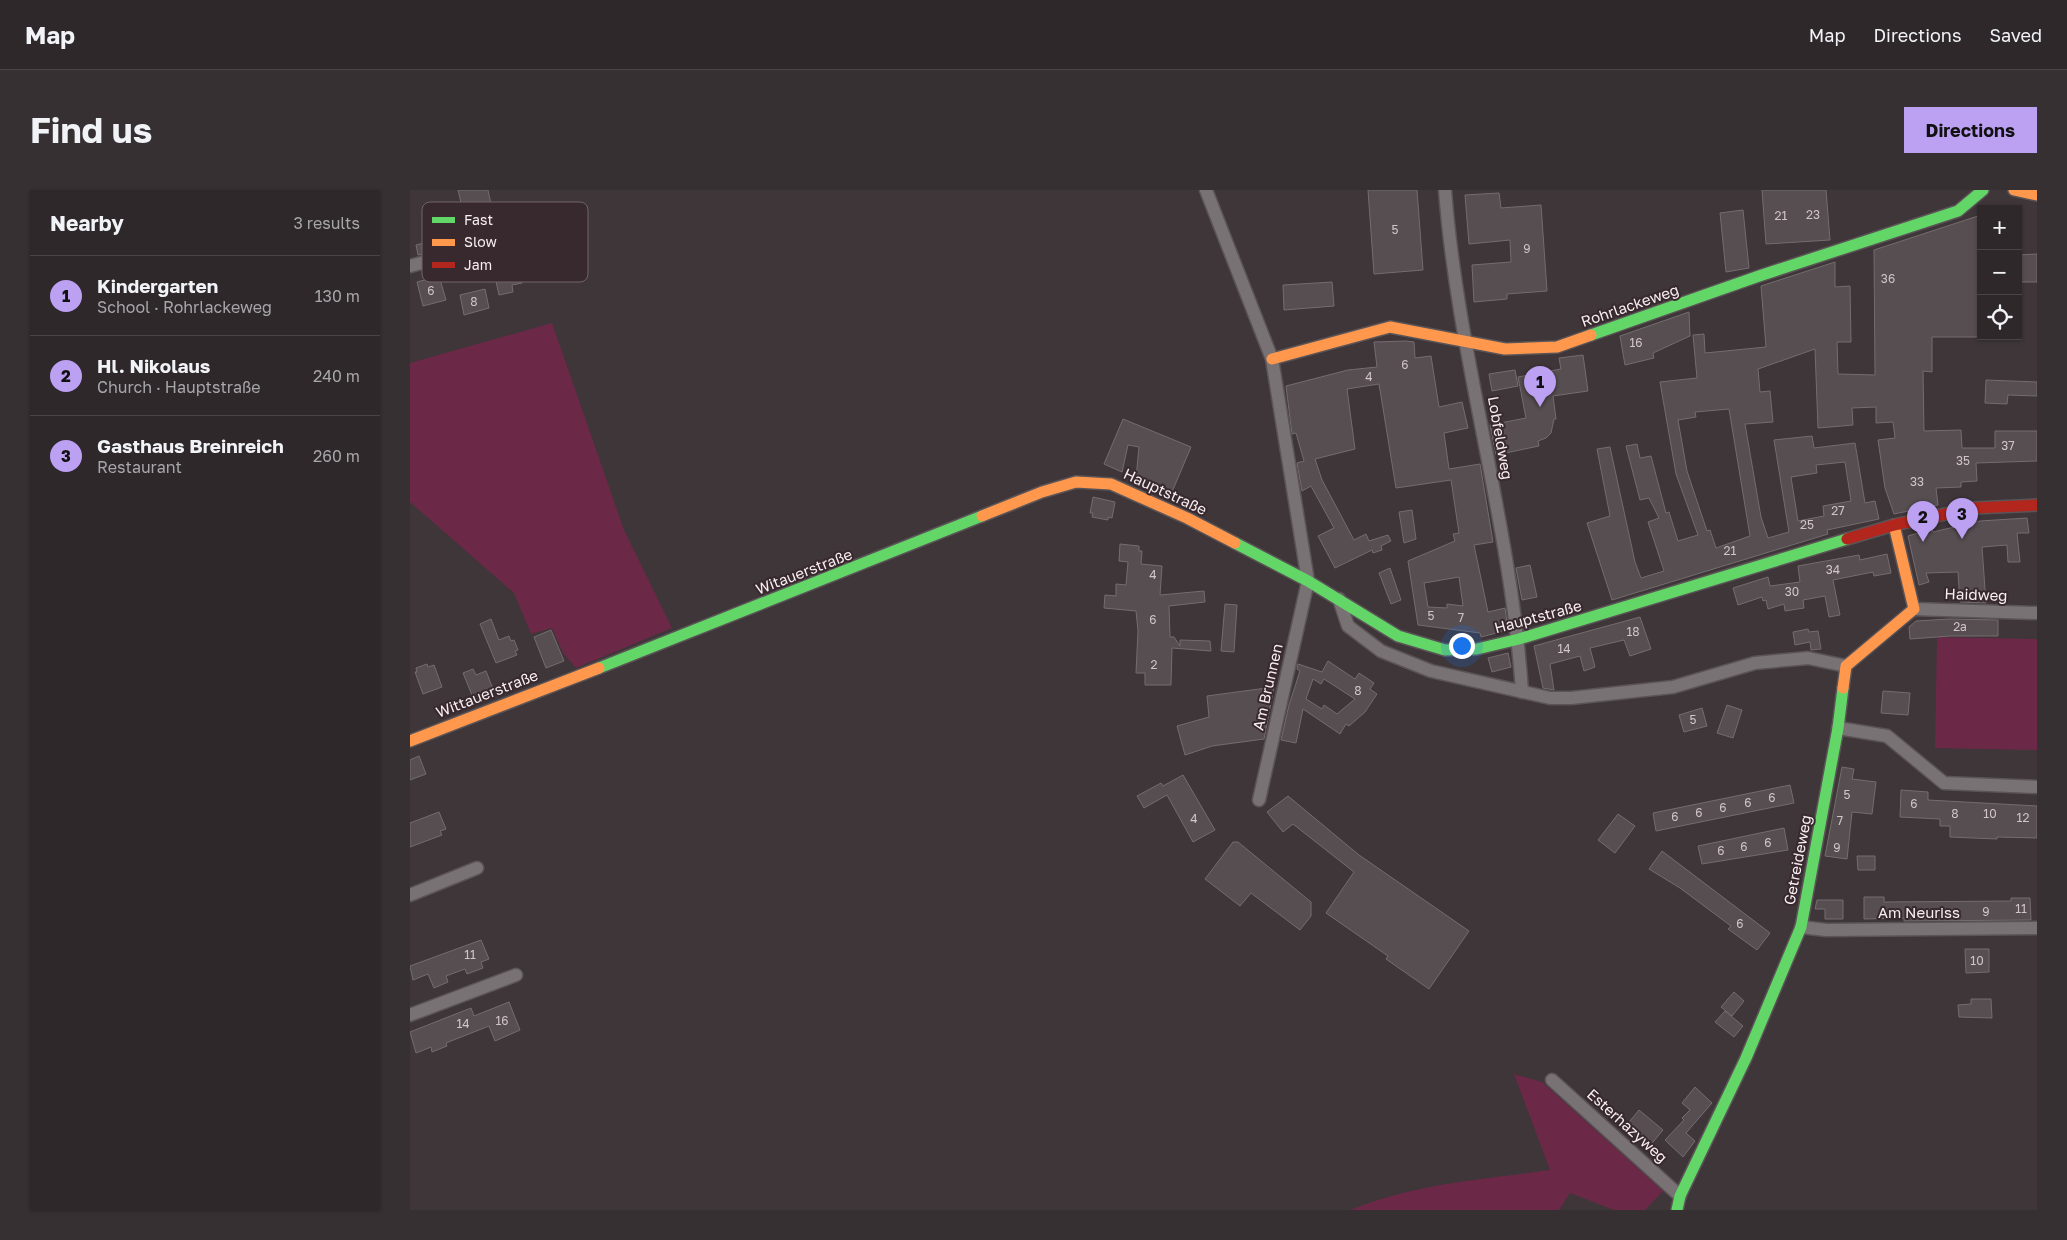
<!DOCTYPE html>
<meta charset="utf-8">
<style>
:root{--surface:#2e282b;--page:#363033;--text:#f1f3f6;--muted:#a7a6a9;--line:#494447;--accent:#bca0f2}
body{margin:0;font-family:"Golos Text",sans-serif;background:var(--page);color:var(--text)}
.controls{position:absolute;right:15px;top:15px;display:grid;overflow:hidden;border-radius:0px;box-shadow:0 1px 4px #0004}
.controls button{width:45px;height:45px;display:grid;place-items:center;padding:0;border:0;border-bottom:1px solid var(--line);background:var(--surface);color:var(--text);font:25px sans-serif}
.you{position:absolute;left:1051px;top:455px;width:18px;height:18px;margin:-12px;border:4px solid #fff;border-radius:50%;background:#1a73e8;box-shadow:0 0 0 8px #1a73e833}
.badge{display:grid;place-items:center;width:32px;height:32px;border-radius:50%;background:var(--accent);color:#111;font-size:16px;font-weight:700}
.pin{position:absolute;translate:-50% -41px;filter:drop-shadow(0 1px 2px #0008)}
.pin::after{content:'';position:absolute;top:26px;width:18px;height:15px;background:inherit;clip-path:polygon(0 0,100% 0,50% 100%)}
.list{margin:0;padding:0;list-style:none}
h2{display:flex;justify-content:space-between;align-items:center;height:65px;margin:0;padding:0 20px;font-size:21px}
h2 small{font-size:16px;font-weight:400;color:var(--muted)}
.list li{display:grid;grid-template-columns:32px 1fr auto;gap:15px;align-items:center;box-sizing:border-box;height:80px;padding:0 20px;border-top:1px solid var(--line)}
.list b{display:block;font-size:19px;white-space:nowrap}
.list p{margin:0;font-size:16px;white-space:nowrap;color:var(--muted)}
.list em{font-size:16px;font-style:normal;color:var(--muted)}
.icon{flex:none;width:28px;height:28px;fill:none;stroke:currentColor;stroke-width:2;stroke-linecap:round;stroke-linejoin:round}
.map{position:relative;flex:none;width:1627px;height:1020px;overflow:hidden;border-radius:0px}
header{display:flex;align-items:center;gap:30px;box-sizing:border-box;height:70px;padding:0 25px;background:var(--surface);border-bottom:1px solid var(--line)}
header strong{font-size:24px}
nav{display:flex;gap:28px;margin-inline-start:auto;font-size:18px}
.intro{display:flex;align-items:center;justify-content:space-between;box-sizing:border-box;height:120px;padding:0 30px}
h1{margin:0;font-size:35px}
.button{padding:12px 22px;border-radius:0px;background:var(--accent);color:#111;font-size:18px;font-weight:700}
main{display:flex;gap:30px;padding:0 30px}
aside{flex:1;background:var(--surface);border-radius:0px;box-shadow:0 1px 4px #0004}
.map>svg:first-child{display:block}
.green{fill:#6b2947}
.building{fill:#564e51;stroke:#746c6f;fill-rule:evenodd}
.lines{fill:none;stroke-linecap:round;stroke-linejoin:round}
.street-casing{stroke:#5b5457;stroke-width:15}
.fast-casing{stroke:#5b5457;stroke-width:14}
.slow-casing{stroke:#5b5457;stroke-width:14}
.jam-casing{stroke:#5b5457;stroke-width:14}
.street{stroke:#797274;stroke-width:12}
.fast{stroke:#63d668;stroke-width:11}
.slow{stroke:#ff974d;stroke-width:11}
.jam{stroke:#b3261e;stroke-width:11}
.labels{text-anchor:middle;stroke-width:4;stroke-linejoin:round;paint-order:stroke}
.number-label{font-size:12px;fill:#d0c6c9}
.street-label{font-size:15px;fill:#f8eef1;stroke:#38292e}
.key{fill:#38292e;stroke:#726468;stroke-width:1}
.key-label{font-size:14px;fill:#f8eef1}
</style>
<header>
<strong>Map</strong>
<nav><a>Map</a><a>Directions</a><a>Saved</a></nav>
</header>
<div class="intro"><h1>Find us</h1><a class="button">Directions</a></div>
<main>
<aside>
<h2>Nearby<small>3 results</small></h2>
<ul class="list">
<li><span class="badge">1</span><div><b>Kindergarten</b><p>School · Rohrlackeweg</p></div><em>130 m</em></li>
<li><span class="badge">2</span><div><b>Hl. Nikolaus</b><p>Church · Hauptstraße</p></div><em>240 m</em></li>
<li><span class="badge">3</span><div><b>Gasthaus Breinreich</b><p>Restaurant</p></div><em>260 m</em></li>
</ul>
</aside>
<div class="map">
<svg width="1627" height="1020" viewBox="0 0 1627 1020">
<rect width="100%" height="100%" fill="#3e3639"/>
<g class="green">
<path d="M 142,133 L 214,340 L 262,438 L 166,478 L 153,463 L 142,438 L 121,444 L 104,403 L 0,312 L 0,173 Z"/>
<path d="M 1527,447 L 1627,449 L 1627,560 L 1525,558 Z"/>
<path d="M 1104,884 L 1132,892 L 1253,1001 L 1235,1020 L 1204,1020 L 1160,1003 L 1149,1020 L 940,1020 C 1007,993 1070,990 1140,980 Z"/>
</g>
<g class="building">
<path d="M 48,0 L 78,0 L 81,14 L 68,17 L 67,13 L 52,17 Z"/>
<path d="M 958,0 L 1007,0 L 1013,80 L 964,84 Z"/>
<path d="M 1352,0 L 1416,0 L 1420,50 L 1356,54 Z"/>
<path d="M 1089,3 L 1091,18 L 1131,15 L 1137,101 L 1097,104 L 1097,109 L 1064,112 L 1062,75 L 1101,72 L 1100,50 L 1059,54 L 1055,5 Z"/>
<path d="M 1333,20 L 1339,78 L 1316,82 L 1310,23 Z"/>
<path d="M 1571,25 L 1571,147 L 1522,147 L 1522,182 L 1513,181 L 1514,241 L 1551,240 L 1552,258 L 1585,258 L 1585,241 L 1627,241 L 1627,271 L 1566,273 L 1567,291 L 1551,292 L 1551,297 L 1526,298 L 1528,315 L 1484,324 L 1475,298 L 1468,250 L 1485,248 L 1483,232 L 1466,233 L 1466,217 L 1442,218 L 1443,235 L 1408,238 L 1405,159 L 1348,179 L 1350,202 L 1360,201 L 1363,232 L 1335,234 L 1351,327 L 1358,348 L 1379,342 L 1364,250 L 1402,246 L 1404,258 L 1445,253 L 1455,313 L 1465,311 L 1469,329 L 1417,340 L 1418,344 L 1202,410 L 1177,333 L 1200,326 L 1187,259 L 1200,257 L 1225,372 L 1231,388 L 1254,381 L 1238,332 L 1249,328 L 1239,308 L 1230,310 L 1216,256 L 1227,254 L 1230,268 L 1241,266 L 1256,323 L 1259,322 L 1268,351 L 1288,345 L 1266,284 L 1250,192 L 1287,188 L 1283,145 L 1294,144 L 1295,163 L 1356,157 L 1351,96 L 1425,72 L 1425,97 L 1440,96 L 1441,152 L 1427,152 L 1428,184 L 1465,185 L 1464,60 ZM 1319,219 L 1340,346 L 1306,358 L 1300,340 L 1297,341 L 1277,281 L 1268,230 L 1286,227 L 1285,222 ZM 1435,272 L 1441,311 L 1413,316 L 1414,326 L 1388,331 L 1381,287 L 1407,283 L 1406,275 Z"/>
<path d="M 18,52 L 20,62 L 8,65 L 6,55 Z"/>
<path d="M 1627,64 L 1627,92 L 1608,92 L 1608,65 Z"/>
<path d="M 107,72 L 112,93 L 102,95 L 103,102 L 89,105 L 83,78 Z"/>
<path d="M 29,86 L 36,110 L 13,116 L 7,92 Z"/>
<path d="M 922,92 L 924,116 L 874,120 L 873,95 Z"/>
<path d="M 75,99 L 79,118 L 54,125 L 50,105 Z"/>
<path d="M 1279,122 L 1280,146 L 1243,163 L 1244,168 L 1215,175 L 1210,146 Z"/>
<path d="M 996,151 L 1004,152 L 1005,168 L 1021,166 L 1029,217 L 1052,212 L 1058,238 L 1034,243 L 1039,279 L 1070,274 L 1083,352 L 1064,355 L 1078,422 L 1095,418 L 1098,440 L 1071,447 L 1070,443 L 1008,435 L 998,371 L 1045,351 L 1043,344 L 1049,343 L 1041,290 L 986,298 L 969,194 L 937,199 L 945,259 L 905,269 L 912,290 L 944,350 L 956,344 L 959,351 L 978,345 L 981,351 L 971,356 L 972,360 L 963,363 L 962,360 L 925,378 L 908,346 L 924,338 L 901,296 L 892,301 L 887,273 L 894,271 L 886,243 L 882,244 L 876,196 L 938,180 L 967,177 L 964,152 ZM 1049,387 L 1053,416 L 1037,414 L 1037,418 L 1018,417 L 1014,393 Z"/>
<path d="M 1173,165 L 1178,201 L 1143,206 L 1146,229 L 1144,229 L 1141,243 L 1136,248 L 1128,251 L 1129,256 L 1086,265 L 1080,235 L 1116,228 L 1108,187 L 1151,179 L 1149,168 Z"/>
<path d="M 1105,180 L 1108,196 L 1082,201 L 1079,184 Z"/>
<path d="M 1576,190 L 1627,192 L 1627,206 L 1598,205 L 1597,214 L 1575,213 Z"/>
<path d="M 713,229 L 781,257 L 762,302 L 726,288 L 729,257 L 718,255 L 712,282 L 694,274 Z"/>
<path d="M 683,307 L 705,312 L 702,328 L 698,327 L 698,330 L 682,327 L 683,323 L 680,323 Z"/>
<path d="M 1002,320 L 1006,349 L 994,353 L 989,322 Z"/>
<path d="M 1617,328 L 1619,343 L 1607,343 L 1610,372 L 1598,372 L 1597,355 L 1572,357 L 1576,413 L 1550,412 L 1548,382 L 1516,383 L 1519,392 L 1509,395 L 1498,346 L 1522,339 L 1523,342 L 1570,331 Z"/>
<path d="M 710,354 L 729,356 L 729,361 L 732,361 L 731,374 L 752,376 L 750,405 L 794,401 L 795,412 L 759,416 L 760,447 L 764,447 L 770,456 L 770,450 L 800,451 L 801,461 L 762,458 L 761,495 L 735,495 L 735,483 L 726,483 L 728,441 L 726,421 L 694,418 L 695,405 L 706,406 L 706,394 L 716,395 L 718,372 L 709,371 Z"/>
<path d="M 1477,364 L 1481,383 L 1464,386 L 1463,382 L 1423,390 L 1430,425 L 1419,427 L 1415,406 L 1393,410 L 1394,418 L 1375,421 L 1374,414 L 1358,419 L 1356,410 L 1353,411 L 1352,407 L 1328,415 L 1323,398 L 1358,387 L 1360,396 L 1390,392 L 1388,376 L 1449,365 L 1450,370 Z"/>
<path d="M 1120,375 L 1127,407 L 1112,410 L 1106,378 Z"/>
<path d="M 980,378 L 991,410 L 981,414 L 969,383 Z"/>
<path d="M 815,414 L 827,415 L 824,462 L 811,461 Z"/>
<path d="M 1230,427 L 1241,459 L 1220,466 L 1214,450 L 1180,458 L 1185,477 L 1174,481 L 1170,466 L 1140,474 L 1144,500 L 1133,498 L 1124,456 Z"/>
<path d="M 81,429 L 89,450 L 99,446 L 101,451 L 104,450 L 108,460 L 105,461 L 107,465 L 86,473 L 70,434 Z"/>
<path d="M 1540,429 L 1588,430 L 1588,446 L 1540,446 L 1500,449 L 1499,437 L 1506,431 Z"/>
<path d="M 1398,439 L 1399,442 L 1408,441 L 1411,459 L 1401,460 L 1400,452 L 1385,455 L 1383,442 Z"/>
<path d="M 141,440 L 154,471 L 136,478 L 124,447 Z"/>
<path d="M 1098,463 L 1101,477 L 1082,482 L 1078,468 Z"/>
<path d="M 918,471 L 945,489 L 949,483 L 964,493 L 960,499 L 967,504 L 955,522 L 939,536 L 936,534 L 930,544 L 893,519 L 886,553 L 871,550 L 879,515 L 890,481 L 887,479 L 888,474 L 912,482 ZM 903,489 L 911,494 L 914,489 L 945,509 L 927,524 L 914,515 L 912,519 L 896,509 Z"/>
<path d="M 17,474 L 18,477 L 24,475 L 32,497 L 13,504 L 5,482 L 7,482 L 6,478 Z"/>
<path d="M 63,479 L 66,485 L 76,481 L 84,502 L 64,510 L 53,483 Z"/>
<path d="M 864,497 L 854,549 L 802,556 L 775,565 L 767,536 L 799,527 L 797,506 Z"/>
<path d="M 1473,501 L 1500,503 L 1498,525 L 1471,523 Z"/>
<path d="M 1317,515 L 1332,520 L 1323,548 L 1307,543 Z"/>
<path d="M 1292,518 L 1297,536 L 1274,542 L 1269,525 Z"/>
<path d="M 9,566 L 16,584 L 0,590 L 0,570 Z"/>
<path d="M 1432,577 L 1444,579 L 1442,589 L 1466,592 L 1462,624 L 1442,622 L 1437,669 L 1415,666 Z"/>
<path d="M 773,585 L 805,640 L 783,652 L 757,605 L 734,618 L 727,606 L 751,593 L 753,596 Z"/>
<path d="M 1380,595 L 1384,613 L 1246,641 L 1243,623 Z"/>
<path d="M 1491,600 L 1518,602 L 1518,610 L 1627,616 L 1627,648 L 1587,647 L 1587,649 L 1540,647 L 1540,636 L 1530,636 L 1530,629 L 1490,627 Z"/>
<path d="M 878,606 L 949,665 L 1059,741 L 1019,799 L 976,769 L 978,766 L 916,723 L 944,682 L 883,634 L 873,642 L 857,622 Z"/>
<path d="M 29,622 L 36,639 L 30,641 L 32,645 L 0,657 L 0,633 Z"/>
<path d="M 1208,624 L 1225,636 L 1205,663 L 1188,650 Z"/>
<path d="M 1374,638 L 1378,660 L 1292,674 L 1288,656 Z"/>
<path d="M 823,652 L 828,652 L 901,712 L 901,726 L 890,740 L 841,703 L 830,716 L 795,689 Z"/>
<path d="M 1252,661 L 1360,743 L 1347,760 L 1318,739 L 1321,736 L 1270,698 L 1239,679 Z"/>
<path d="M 1447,666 L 1465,666 L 1465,680 L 1448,680 Z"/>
<path d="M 1454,707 L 1474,707 L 1474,712 L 1601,711 L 1601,708 L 1620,708 L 1621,730 L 1494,731 L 1494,728 L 1454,729 Z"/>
<path d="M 1407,710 L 1433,710 L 1433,729 L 1415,729 L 1415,719 L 1405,719 Z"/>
<path d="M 71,750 L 79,769 L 71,772 L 73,778 L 57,784 L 55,779 L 36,786 L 38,792 L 24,798 L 18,784 L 3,790 L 0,776 Z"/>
<path d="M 1555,759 L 1579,759 L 1579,782 L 1556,783 Z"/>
<path d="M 1324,802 L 1334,811 L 1322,826 L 1311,817 Z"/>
<path d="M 1561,809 L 1581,809 L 1582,828 L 1549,827 L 1548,815 L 1561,814 Z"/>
<path d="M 99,812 L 110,840 L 85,851 L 79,836 L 36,853 L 37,856 L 22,862 L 21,857 L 6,863 L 0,842 L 61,818 L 64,826 Z"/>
<path d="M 1315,821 L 1333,836 L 1324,847 L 1305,832 Z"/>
<path d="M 1285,897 L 1302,913 L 1276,943 L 1285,951 L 1273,967 L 1255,950 L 1274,930 L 1272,928 L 1280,920 L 1272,913 Z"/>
<path d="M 1229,920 L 1253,940 L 1239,957 L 1215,937 Z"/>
</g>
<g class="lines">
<defs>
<g id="street">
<path d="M 796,0 L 862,169 L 898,391 L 849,610"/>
<path d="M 1035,0 C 1048,169 1101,333 1112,502"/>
<path d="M 0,76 L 88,53"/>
<path d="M 929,409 L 938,436 L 971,461 L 1021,481 L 1140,508 L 1161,508 L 1263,497 L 1345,473 L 1398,468 L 1436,476"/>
<path d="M 1504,419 L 1627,423"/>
<path d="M 1428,538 L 1477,546 L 1534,593 L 1627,597"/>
<path d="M 0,705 L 67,678"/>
<path d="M 1391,737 L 1416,740 L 1627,738"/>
<path d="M 0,825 L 106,785"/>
<path d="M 1142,890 L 1270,1006"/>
</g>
<g id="fast">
<path d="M 1181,145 L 1349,86 L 1548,21 L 1573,0"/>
<path d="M 825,353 L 898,391 L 988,446 L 1035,460 L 1067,459 L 1109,449 L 1437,349"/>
<path d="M 189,478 L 572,326"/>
<path d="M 1267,1020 L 1270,1006 L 1336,868 L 1391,737 L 1428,538 L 1433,498"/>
</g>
<g id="slow">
<path d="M 1604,0 L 1627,5"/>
<path d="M 862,169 L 980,137 L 1095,159 L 1147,157 L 1181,145"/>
<path d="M 572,326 L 632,302 L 666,292 L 701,294 L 777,328 L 825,353"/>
<path d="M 1433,498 L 1436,476 L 1504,419 L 1484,335"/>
<path d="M 0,551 L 189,478"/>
</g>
<path id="jam" d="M 1437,349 L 1484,335 L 1564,318 L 1627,315"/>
</defs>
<use href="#street" class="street-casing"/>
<use href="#fast" class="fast-casing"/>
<use href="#slow" class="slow-casing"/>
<use href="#jam" class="jam-casing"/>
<use href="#street" class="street"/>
<use href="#fast" class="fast"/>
<use href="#slow" class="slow"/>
<use href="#jam" class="jam"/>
</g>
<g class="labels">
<g class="number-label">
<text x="1403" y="29">23</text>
<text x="1371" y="30">21</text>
<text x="985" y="44">5</text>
<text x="1117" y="63">9</text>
<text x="1478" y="93">36</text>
<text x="21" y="105">6</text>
<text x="64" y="116">8</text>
<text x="1226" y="157">16</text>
<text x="995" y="179">6</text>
<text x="959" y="191">4</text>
<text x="1598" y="260">37</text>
<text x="1553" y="275">35</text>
<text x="1507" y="296">33</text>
<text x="1428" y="325">27</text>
<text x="1397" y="339">25</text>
<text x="1320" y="365">21</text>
<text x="1423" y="384">34</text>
<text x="743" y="389">4</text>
<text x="1382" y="406">30</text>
<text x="1021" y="430">5</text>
<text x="1051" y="432">7</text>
<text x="743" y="434">6</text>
<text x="1550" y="441">2a</text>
<text x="1223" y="446">18</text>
<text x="1154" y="463">14</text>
<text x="744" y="479">2</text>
<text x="948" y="505">8</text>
<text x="1283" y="534">5</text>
<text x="1437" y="609">5</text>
<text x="1362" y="612">6</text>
<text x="1338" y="617">6</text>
<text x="1504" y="618">6</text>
<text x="1313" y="622">6</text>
<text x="1289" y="627">6</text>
<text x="1545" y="628">8</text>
<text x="1580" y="628">10</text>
<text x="1265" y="631">6</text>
<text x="1613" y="632">12</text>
<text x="784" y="633">4</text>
<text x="1430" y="635">7</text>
<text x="1358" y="657">6</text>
<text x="1334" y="661">6</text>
<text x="1427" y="662">9</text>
<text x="1311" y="665">6</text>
<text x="1611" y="723">11</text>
<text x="1576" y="726">9</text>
<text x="1330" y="738">6</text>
<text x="60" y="769">11</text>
<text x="1567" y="775">10</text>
<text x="92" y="835">16</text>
<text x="53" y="838">14</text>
</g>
<g class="street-label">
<text transform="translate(1220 116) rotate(-19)" y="5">Rohrlackeweg</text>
<text transform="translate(1090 248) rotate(80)" y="5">Lobfeldweg</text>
<text transform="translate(755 302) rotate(25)" y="5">Hauptstraße</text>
<text transform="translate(394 382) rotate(-21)" y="5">Witauerstraße</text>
<text transform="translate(1566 405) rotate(2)" y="5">Haidweg</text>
<text transform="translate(1128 427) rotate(-15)" y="5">Hauptstraße</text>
<text transform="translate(858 497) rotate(-77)" y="5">Am Brunnen</text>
<text transform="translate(77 504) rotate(-21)" y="5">Wittauerstraße</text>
<text transform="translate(1388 670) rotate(-79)" y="5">Getreideweg</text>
<text x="1509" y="728">Am Neuriss</text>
<text transform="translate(1217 936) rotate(42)" y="5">Esterhazyweg</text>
</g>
</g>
<rect x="12" y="12" width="166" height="80" rx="8" class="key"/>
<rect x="22" y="27" width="23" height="6" fill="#63d668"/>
<rect x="22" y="49" width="23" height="7" fill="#ff974d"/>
<rect x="22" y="72" width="23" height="6" fill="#b3261e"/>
<g class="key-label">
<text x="54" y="35">Fast</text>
<text x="54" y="57">Slow</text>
<text x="54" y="80">Jam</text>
</g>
</svg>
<div class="controls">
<button>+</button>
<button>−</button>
<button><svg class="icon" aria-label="locate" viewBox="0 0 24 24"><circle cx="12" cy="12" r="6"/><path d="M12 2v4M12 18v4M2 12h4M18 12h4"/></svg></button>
</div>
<div class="you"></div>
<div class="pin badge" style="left:1130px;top:217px">1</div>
<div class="pin badge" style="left:1513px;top:352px">2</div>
<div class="pin badge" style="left:1552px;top:349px">3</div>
</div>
</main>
